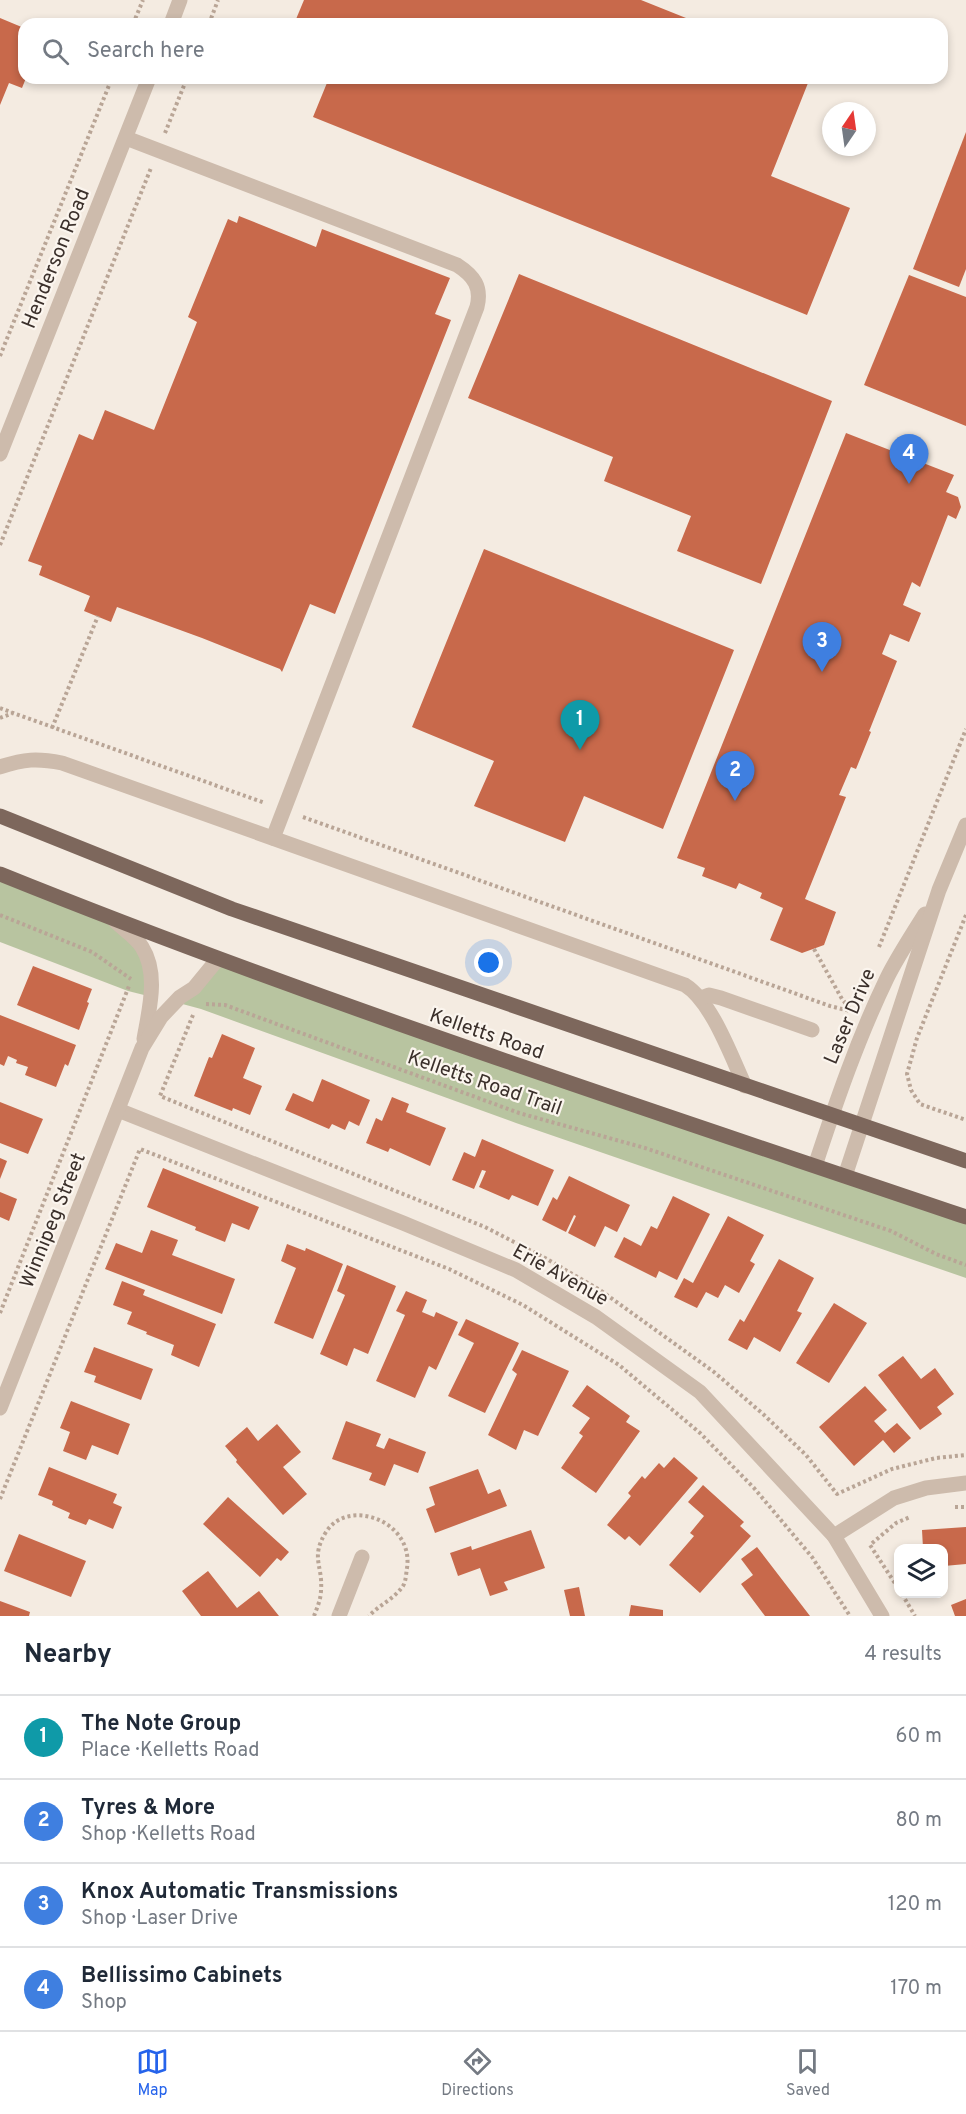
<!DOCTYPE html>
<meta charset="utf-8">
<style>
:root{--surface:#fff;--page:#f2f2f3;--text:#1f2937;--muted:#747a83;--line:#e0e1e3;--accent:#2563eb}
body{margin:0;font-family:Overpass,sans-serif;background:var(--page);color:var(--text)}
.controls{position:absolute;right:18px;bottom:18px;display:grid;overflow:hidden;border-radius:12px;box-shadow:0 3px 9px #0003}
.controls button{width:54px;height:54px;display:grid;place-items:center;padding:0;border:0;border-bottom:2px solid var(--line);background:var(--surface);color:var(--text);font:30px sans-serif}
.compass{position:absolute;left:822px;top:102px;width:54px;height:54px;border-radius:50%;background:var(--surface);box-shadow:0 3px 9px #0003;rotate:13deg}
.you{position:absolute;left:489px;top:963px;width:21px;height:21px;margin:-15px;border:4px solid #fff;border-radius:50%;background:#1a73e8;box-shadow:0 0 0 9px #1a73e833}
.badge{display:grid;place-items:center;width:39px;height:39px;border-radius:50%;background:var(--accent);color:#fff;font-size:20px;font-weight:700}
.pin{position:absolute;translate:-50% -50px;filter:drop-shadow(0 2px 3px #0008)}
.pin::after{content:'';position:absolute;top:32px;width:21px;height:18px;background:inherit;clip-path:polygon(0 0,100% 0,50% 100%)}
.list{margin:0;padding:0;list-style:none}
h2{display:flex;justify-content:space-between;align-items:center;height:78px;margin:0;padding:0 24px;font-size:26px}
h2 small{font-size:20px;font-weight:400;color:var(--muted)}
.list li{display:grid;grid-template-columns:39px 1fr auto;gap:18px;align-items:center;box-sizing:border-box;height:84px;padding:0 24px;border-top:2px solid var(--line)}
.list b{display:block;font-size:22px;white-space:nowrap}
.list p{margin:0;font-size:20px;white-space:nowrap;color:var(--muted)}
.list em{font-size:20px;font-style:normal;color:var(--muted)}
.icon{flex:none;width:33px;height:33px;fill:none;stroke:currentColor;stroke-width:2;stroke-linecap:round;stroke-linejoin:round}
.map{position:relative;flex:none;width:966px;height:1616px;overflow:hidden}
.search{position:absolute;background:var(--surface);box-shadow:0 3px 9px #0003;left:18px;right:18px;top:18px;height:66px;display:flex;align-items:center;gap:15px;box-sizing:border-box;padding:0 21px;border-radius:18px;color:var(--muted);font-size:22px}
.sheet{height:414px;background:var(--surface)}
nav{display:flex;justify-content:space-around;align-items:center;box-sizing:border-box;height:84px;border-top:2px solid var(--line);background:var(--surface);font-size:16px;color:var(--muted)}
nav a{display:grid;justify-items:center;gap:3px}
nav .on{color:var(--accent)}
.map>svg:first-child{display:block}
.green{fill:#b8c4a0}
.building{fill:#c8694b}
.lines{fill:none;stroke-linecap:round;stroke-linejoin:round}
.path{stroke:#b9a596;stroke-width:4;stroke-dasharray:3 3;stroke-linecap:butt}
.minor{stroke:#cdbbac;stroke-width:15}
.major{stroke:#7d675c;stroke-width:15}
.labels{text-anchor:middle;stroke-width:4.5;stroke-linejoin:round;paint-order:stroke}
.street-label{font-size:20px;fill:#3b302b;stroke:#fbf5ee}
</style>
<div class="map">
<svg width="966" height="1616" viewBox="0 0 966 1616">
<rect width="100%" height="100%" fill="#f4ebe1"/>
<g class="green">
<path d="M 0,874 L 115,921 L 142,947 L 152,997 L 128,991 L 0,942 Z"/>
<path d="M 217,960 L 966,1217 L 966,1278 L 516,1123 L 201,1009 L 175,1002 Z"/>
</g>
<g class="building">
<path d="M 304,0 L 641,0 L 701,24 L 294,24 Z"/>
<path d="M 0,18 L 24,28 L 24,78 L 26,78 L 22,88 L 9,83 L 0,105 Z"/>
<path d="M 329,78 L 810,78 L 771,176 L 850,208 L 807,315 L 313,117 Z"/>
<path d="M 966,132 L 966,269 L 959,287 L 913,269 Z"/>
<path d="M 239,216 L 316,247 L 322,229 L 450,278 L 435,314 L 451,320 L 335,614 L 310,604 L 282,672 L 280,669 L 202,638 L 117,607 L 111,622 L 84,611 L 90,596 L 39,575 L 42,566 L 28,561 L 79,434 L 93,440 L 105,410 L 154,430 L 197,322 L 188,317 L 228,219 L 237,223 Z"/>
<path d="M 519,274 L 832,401 L 761,584 L 677,551 L 691,516 L 604,481 L 613,457 L 468,398 Z"/>
<path d="M 909,275 L 966,297 L 966,426 L 864,385 Z"/>
<path d="M 846,433 L 954,475 L 946,492 L 958,497 L 961,507 L 956,519 L 948,515 L 920,587 L 912,582 L 903,605 L 921,613 L 909,642 L 890,634 L 882,654 L 897,661 L 870,729 L 869,731 L 871,732 L 856,769 L 851,767 L 839,795 L 846,797 L 805,899 L 836,912 L 824,945 L 802,953 L 770,940 L 783,908 L 760,898 L 762,893 L 739,883 L 736,889 L 702,876 L 705,868 L 677,858 Z"/>
<path d="M 484,549 L 734,650 L 663,829 L 584,796 L 565,842 L 474,806 L 494,761 L 412,727 Z"/>
<path d="M 33,966 L 92,989 L 87,1002 L 89,1003 L 79,1030 L 17,1005 Z"/>
<path d="M 0,1015 L 76,1045 L 68,1066 L 65,1064 L 56,1087 L 25,1075 L 28,1067 L 16,1063 L 17,1060 L 8,1056 L 4,1066 L 0,1064 Z"/>
<path d="M 222,1034 L 255,1048 L 243,1078 L 262,1086 L 250,1115 L 233,1108 L 232,1111 L 194,1096 L 209,1057 L 212,1058 Z"/>
<path d="M 322,1079 L 370,1100 L 359,1126 L 349,1121 L 345,1130 L 332,1124 L 329,1129 L 285,1110 L 293,1093 L 313,1102 Z"/>
<path d="M 392,1097 L 409,1104 L 406,1112 L 446,1128 L 430,1166 L 390,1148 L 388,1152 L 366,1143 L 376,1118 L 382,1121 Z"/>
<path d="M 0,1102 L 43,1119 L 28,1154 L 0,1143 Z"/>
<path d="M 482,1139 L 554,1170 L 538,1206 L 512,1195 L 509,1200 L 479,1187 L 486,1171 L 482,1170 L 474,1189 L 452,1180 L 464,1152 L 475,1157 Z"/>
<path d="M 0,1158 L 7,1161 L 0,1179 Z"/>
<path d="M 163,1168 L 259,1207 L 249,1230 L 232,1223 L 225,1242 L 195,1230 L 196,1227 L 147,1207 Z"/>
<path d="M 569,1176 L 630,1205 L 617,1232 L 605,1226 L 595,1247 L 568,1233 L 576,1216 L 574,1215 L 566,1232 L 542,1220 L 553,1197 L 557,1200 Z"/>
<path d="M 0,1192 L 17,1199 L 9,1221 L 0,1217 Z"/>
<path d="M 673,1196 L 710,1214 L 677,1280 L 659,1271 L 656,1278 L 614,1257 L 624,1237 L 641,1246 L 651,1226 L 657,1229 Z"/>
<path d="M 728,1216 L 764,1235 L 750,1261 L 755,1264 L 739,1293 L 725,1285 L 718,1298 L 706,1292 L 697,1308 L 674,1297 L 684,1278 L 693,1283 Z"/>
<path d="M 151,1230 L 178,1240 L 172,1255 L 235,1279 L 222,1314 L 105,1269 L 116,1243 L 142,1253 Z"/>
<path d="M 287,1244 L 305,1251 L 306,1248 L 343,1264 L 313,1339 L 274,1323 L 296,1268 L 281,1261 Z"/>
<path d="M 779,1259 L 814,1278 L 797,1311 L 802,1313 L 780,1352 L 754,1337 L 747,1350 L 728,1340 L 740,1319 L 744,1322 Z"/>
<path d="M 347,1265 L 396,1286 L 368,1354 L 354,1348 L 347,1366 L 320,1354 L 345,1295 L 337,1291 Z"/>
<path d="M 122,1281 L 145,1290 L 143,1295 L 216,1324 L 199,1367 L 171,1355 L 174,1345 L 146,1334 L 147,1332 L 127,1324 L 132,1312 L 113,1305 Z"/>
<path d="M 406,1291 L 427,1300 L 422,1312 L 434,1317 L 436,1312 L 458,1322 L 436,1370 L 429,1366 L 415,1398 L 376,1381 L 405,1315 L 396,1311 Z"/>
<path d="M 834,1303 L 867,1323 L 829,1383 L 796,1363 Z"/>
<path d="M 466,1319 L 519,1343 L 485,1413 L 448,1396 L 474,1343 L 458,1335 Z"/>
<path d="M 94,1347 L 153,1369 L 141,1400 L 94,1382 L 96,1376 L 84,1372 Z"/>
<path d="M 522,1350 L 569,1371 L 538,1436 L 524,1430 L 516,1450 L 488,1435 L 517,1374 L 512,1370 Z"/>
<path d="M 903,1356 L 921,1379 L 935,1368 L 954,1394 L 937,1407 L 942,1414 L 920,1430 L 878,1375 Z"/>
<path d="M 587,1385 L 630,1416 L 626,1422 L 640,1431 L 596,1493 L 561,1468 L 583,1436 L 579,1433 L 590,1418 L 572,1406 Z"/>
<path d="M 865,1386 L 887,1410 L 874,1421 L 885,1433 L 897,1423 L 911,1438 L 894,1453 L 883,1440 L 854,1466 L 819,1427 Z"/>
<path d="M 71,1401 L 130,1424 L 118,1455 L 92,1445 L 86,1460 L 63,1451 L 70,1432 L 60,1428 Z"/>
<path d="M 346,1421 L 381,1434 L 376,1446 L 384,1449 L 389,1438 L 426,1452 L 418,1473 L 394,1464 L 385,1486 L 369,1480 L 372,1473 L 332,1459 Z"/>
<path d="M 277,1424 L 301,1452 L 283,1467 L 307,1494 L 283,1515 L 236,1462 L 237,1460 L 225,1446 L 247,1427 L 258,1441 Z"/>
<path d="M 674,1457 L 698,1478 L 640,1546 L 629,1536 L 625,1540 L 607,1525 L 631,1496 L 628,1493 L 642,1476 L 645,1479 L 659,1463 L 664,1468 Z"/>
<path d="M 49,1467 L 117,1494 L 113,1503 L 122,1507 L 113,1529 L 89,1519 L 86,1525 L 68,1518 L 70,1513 L 52,1505 L 53,1501 L 38,1495 Z"/>
<path d="M 478,1469 L 488,1494 L 500,1489 L 507,1506 L 435,1533 L 426,1509 L 435,1505 L 429,1487 Z"/>
<path d="M 703,1485 L 744,1522 L 740,1526 L 751,1536 L 700,1593 L 669,1565 L 694,1536 L 690,1533 L 704,1516 L 688,1502 Z"/>
<path d="M 228,1497 L 289,1552 L 281,1561 L 277,1558 L 260,1577 L 203,1524 Z"/>
<path d="M 966,1527 L 966,1564 L 944,1566 L 944,1548 L 923,1548 L 922,1530 Z"/>
<path d="M 531,1530 L 545,1568 L 504,1582 L 508,1590 L 490,1596 L 480,1568 L 458,1576 L 450,1553 L 471,1546 L 472,1550 Z"/>
<path d="M 19,1534 L 86,1561 L 71,1597 L 4,1571 Z"/>
<path d="M 757,1547 L 810,1616 L 765,1616 L 741,1584 L 753,1575 L 741,1559 Z"/>
<path d="M 208,1571 L 237,1608 L 259,1591 L 279,1616 L 201,1616 L 182,1591 Z"/>
<path d="M 579,1587 L 585,1616 L 570,1616 L 564,1590 Z"/>
<path d="M 966,1599 L 966,1616 L 955,1616 L 951,1605 Z"/>
<path d="M 0,1601 L 30,1612 L 29,1616 L 0,1616 Z"/>
<path d="M 631,1605 L 663,1610 L 663,1616 L 629,1616 Z"/>
</g>
<g class="lines">
<g class="path">
<path d="M 133,24 L 143,0"/>
<path d="M 209,24 L 218,0"/>
<path d="M 165,133 L 187,78"/>
<path d="M 0,356 L 112,78"/>
<path d="M 0,545 L 151,168"/>
<path d="M 0,708 L 13,713"/>
<path d="M 0,718 L 13,713 L 265,803"/>
<path d="M 52,728 L 98,616"/>
<path d="M 303,817 L 830,1006 L 850,1011"/>
<path d="M 0,915 L 92,952 L 131,979"/>
<path d="M 966,915 L 917,1038 L 907,1074 L 911,1090 L 920,1104 L 966,1120"/>
<path d="M 879,947 L 966,729"/>
<path d="M 814,949 L 842,999 L 850,1009"/>
<path d="M 206,1004 L 225,1005 L 519,1113 L 645,1148 L 891,1231 L 936,1254 L 966,1265"/>
<path d="M 193,1015 L 160,1096 L 485,1227 L 545,1258 L 600,1290 L 714,1372 L 763,1414 L 806,1455 L 837,1494 L 892,1469 L 936,1458 L 966,1455"/>
<path d="M 0,1313 L 129,986"/>
<path d="M 0,1499 L 140,1149 L 449,1269 L 523,1305 L 619,1365 L 700,1433 L 754,1488 L 812,1557 L 850,1616"/>
<path d="M 955,1507 L 966,1507"/>
<path d="M 898,1588 L 870,1545 L 896,1523 L 910,1517"/>
<path d="M 902,1594 L 915,1616"/>
<path d="M 314,1616 C 317,1608 321,1599 321,1590 C 323,1565 310,1558 326,1532 C 348,1497 414,1521 407,1568 C 406,1574 406,1581 403,1586 C 394,1599 379,1605 369,1616"/>
</g>
<g class="minor">
<path d="M 171,24 L 180,0"/>
<path d="M 126,138 L 457,265 C 474,276 482,287 477,307 L 273,838"/>
<path d="M 0,454 L 149,78"/>
<path d="M 0,767 C 24,759 37,758 62,763 L 685,985 C 712,1002 731,1056 745,1086"/>
<path d="M 115,921 C 123,929 136,937 142,947 C 159,974 149,1010 144,1039"/>
<path d="M 701,998 L 709,995 L 721,998 L 812,1030"/>
<path d="M 118,1110 L 403,1223 L 516,1270 L 596,1317 L 700,1392 L 834,1536 L 882,1616"/>
<path d="M 815,1166 C 836,1102 858,1038 887,978 C 898,956 912,935 925,914"/>
<path d="M 845,1176 L 939,890 L 966,825"/>
<path d="M 0,1408 L 142,1048 L 161,1017 L 180,997 L 194,988 L 217,960"/>
<path d="M 834,1536 L 894,1498 L 926,1488 L 966,1483"/>
<path d="M 339,1616 L 362,1557"/>
</g>
<g class="major">
<path d="M 0,816 L 232,909 L 966,1161"/>
<path d="M 0,874 C 317,1002 642,1107 966,1217"/>
</g>
</g>
<g class="labels">
<g class="street-label">
<text transform="translate(55 258) rotate(-68)" y="7">Henderson Road</text>
<text transform="translate(849 1016) rotate(-67)" y="7">Laser Drive</text>
<text transform="translate(487 1033) rotate(19)" y="7">Kelletts Road</text>
<text transform="translate(485 1082) rotate(19)" y="7">Kelletts Road Trail</text>
<text transform="translate(52 1220) rotate(-68)" y="7">Winnipeg Street</text>
<text transform="translate(561 1274) rotate(29)" y="7">Erie Avenue</text>
</g>
</g>
</svg>
<div class="controls">
<button><svg class="icon" aria-label="layers" viewBox="0 0 24 24"><path d="M12 4l9 5-9 5-9-5zM3 14l9 5 9-5"/></svg></button>
</div>
<svg class="compass" viewBox="-18 -18 36 36"><path d="M0-13l5 13h-10z" fill="#e53935"/><path d="M0 13l5-13h-10z" fill="#747a83"/></svg>
<div class="you"></div>
<div class="pin badge" style="left:580px;top:750px;background:#0f9aa8">1</div>
<div class="pin badge" style="left:735px;top:801px;background:#3f7fe0">2</div>
<div class="pin badge" style="left:822px;top:672px;background:#3f7fe0">3</div>
<div class="pin badge" style="left:909px;top:484px;background:#3f7fe0">4</div>
<div class="search"><svg class="icon" aria-label="search" viewBox="0 0 24 24"><circle cx="10" cy="10" r="6"/><path d="M15 15l6 6"/></svg>Search here</div>
</div>
<section class="sheet">
<h2>Nearby<small>4 results</small></h2>
<ul class="list">
<li><span class="badge" style="background:#0f9aa8">1</span><div><b>The Note Group</b><p>Place · Kelletts Road</p></div><em>60 m</em></li>
<li><span class="badge" style="background:#3f7fe0">2</span><div><b>Tyres &amp; More</b><p>Shop · Kelletts Road</p></div><em>80 m</em></li>
<li><span class="badge" style="background:#3f7fe0">3</span><div><b>Knox Automatic Transmissions</b><p>Shop · Laser Drive</p></div><em>120 m</em></li>
<li><span class="badge" style="background:#3f7fe0">4</span><div><b>Bellissimo Cabinets</b><p>Shop</p></div><em>170 m</em></li>
</ul>
</section>
<nav>
<a class="on"><svg class="icon" aria-label="map" viewBox="0 0 24 24"><path d="M3 6l6-2 6 2 6-2v14l-6 2-6-2-6 2zM9 4v14M15 6v14"/></svg>Map</a>
<a><svg class="icon" aria-label="directions" viewBox="0 0 24 24"><path d="M12 3l9 9-9 9-9-9zM9 14v-3h6M13 9l2 2-2 2"/></svg>Directions</a>
<a><svg class="icon" aria-label="saved" viewBox="0 0 24 24"><path d="M7 4h10v16l-5-4-5 4z"/></svg>Saved</a>
</nav>
